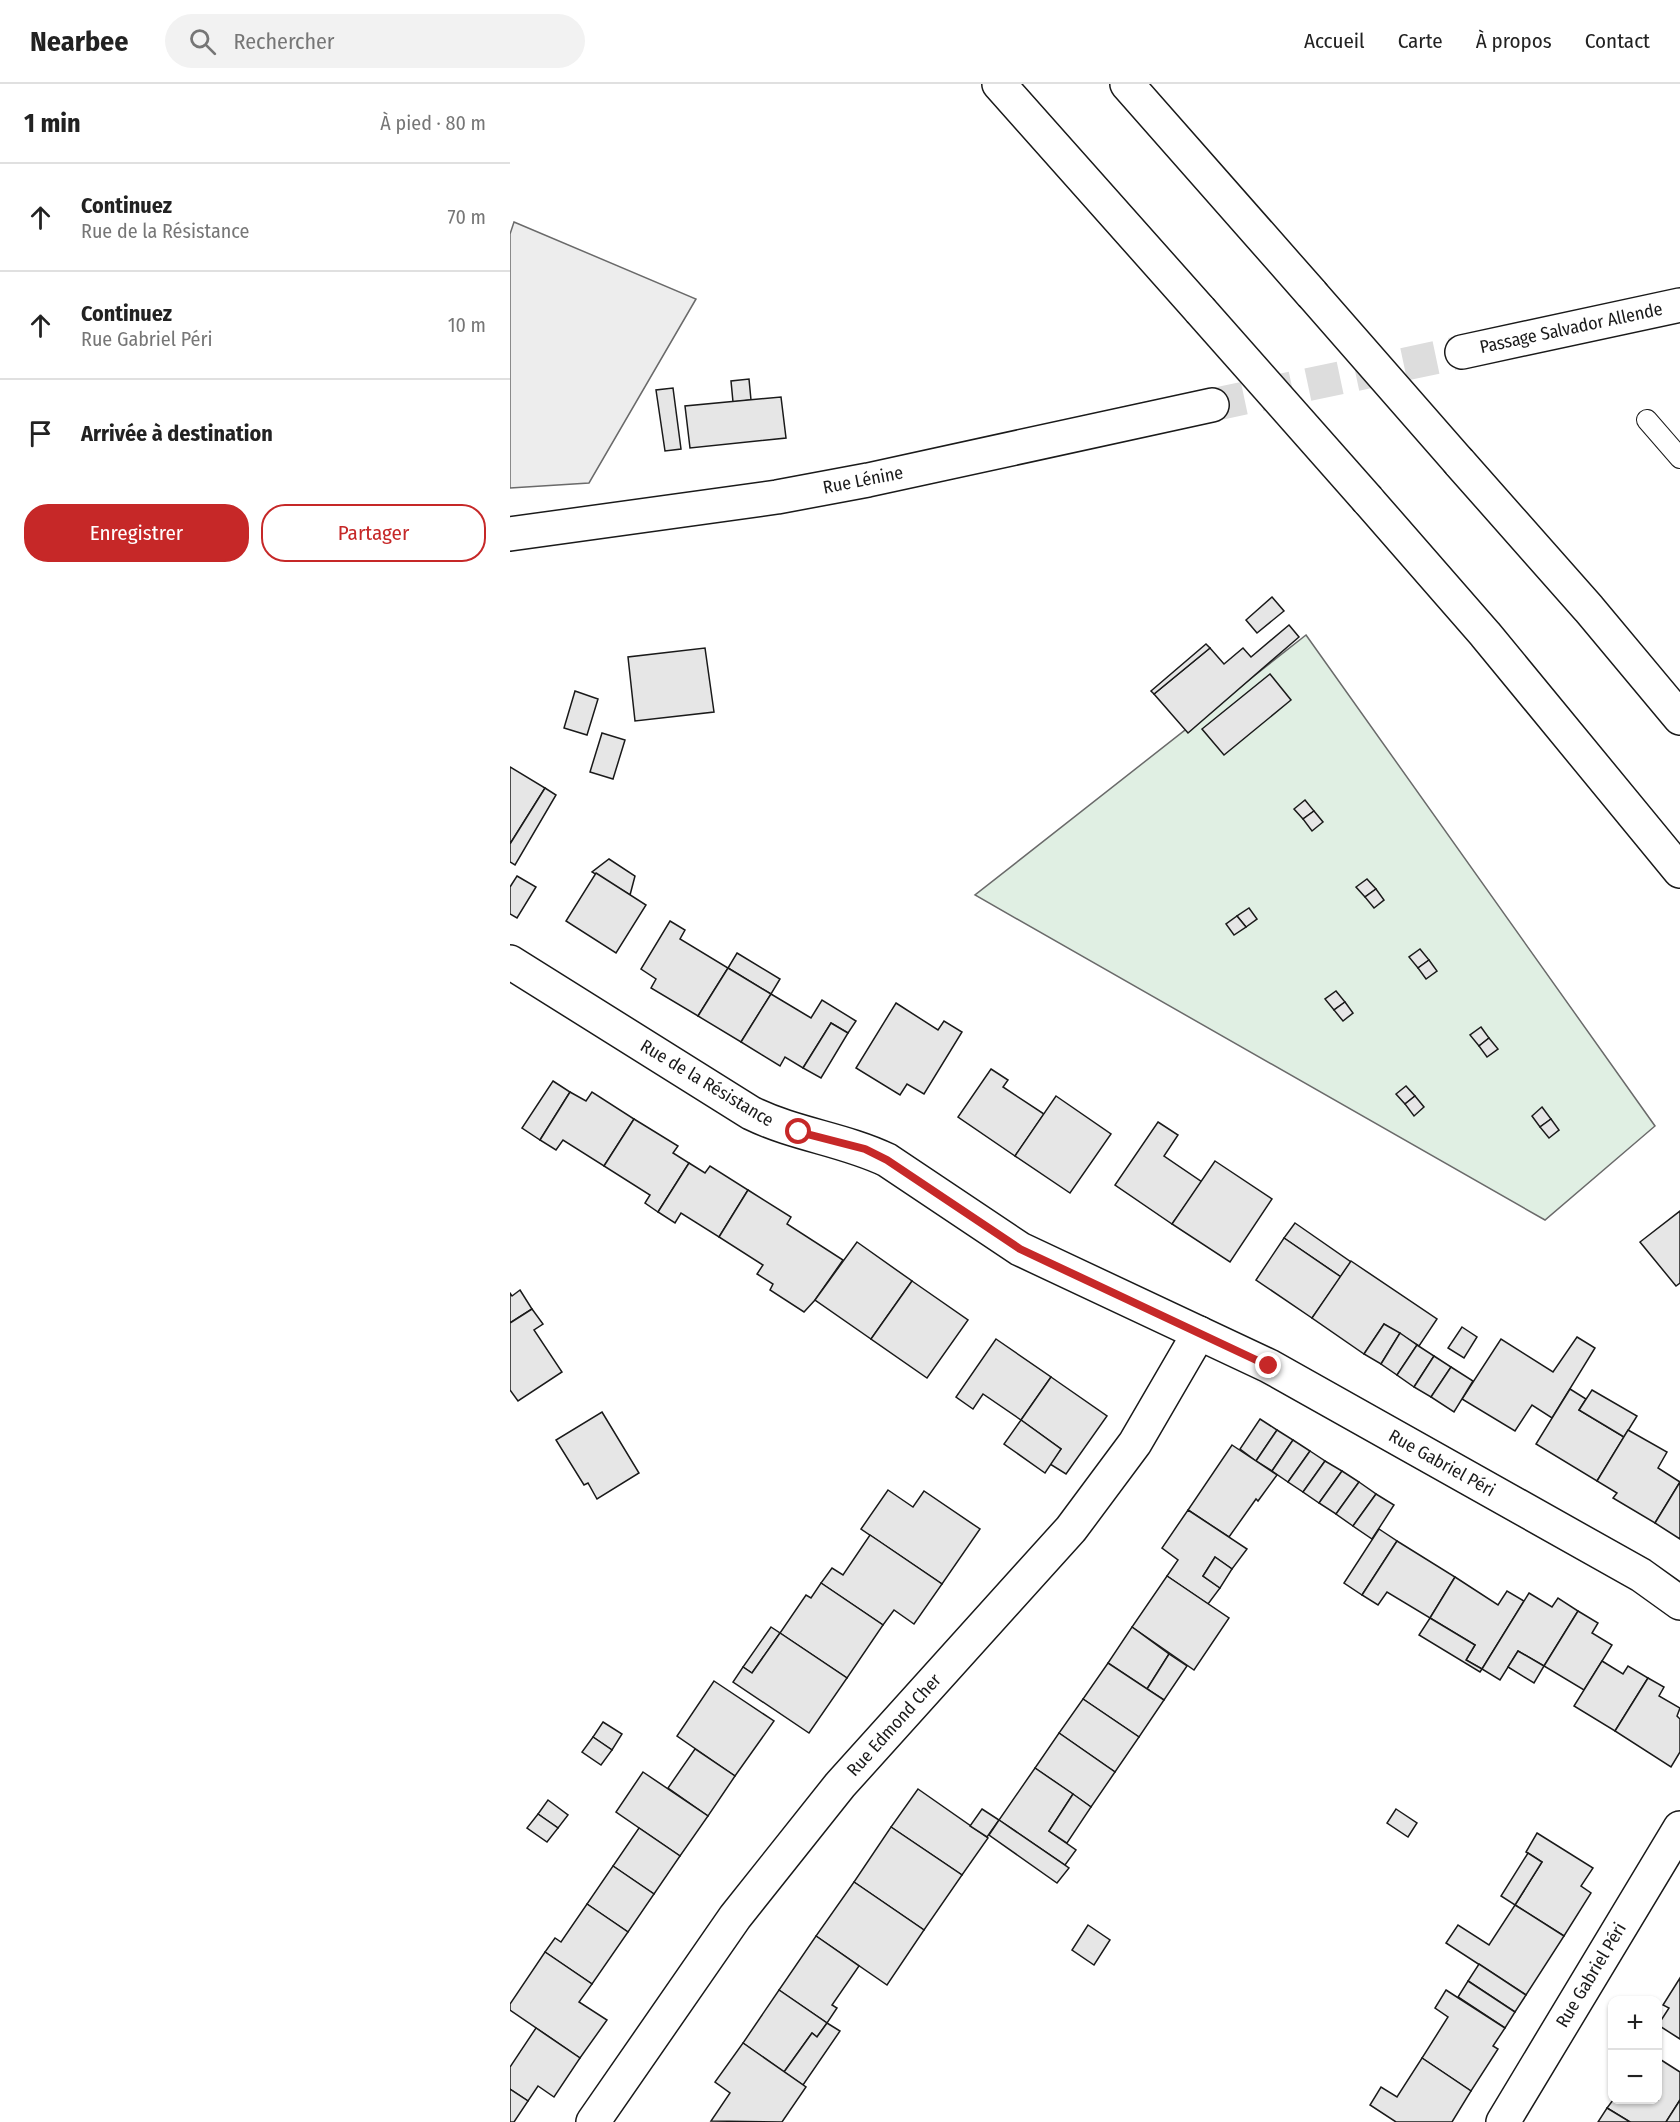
<!DOCTYPE html>
<html lang="fr">
<meta charset="utf-8">
<style>
:root{--surface:#fff;--page:#f2f2f2;--text:#222;--muted:#767676;--line:#e0e0e0;--accent:#c62828}
body{margin:0;font-family:"Fira Sans Condensed",sans-serif;background:var(--page);color:var(--text)}
.controls{position:absolute;right:18px;bottom:18px;display:grid;overflow:hidden;border-radius:12px;box-shadow:0 2px 4px #0004}
.controls button{width:54px;height:54px;display:grid;place-items:center;padding:0;border:0;border-bottom:2px solid var(--line);background:var(--surface);color:var(--text);font:30px sans-serif}
.stop{position:absolute;width:18px;height:18px;margin:-14px;border:4px solid #c62828;border-radius:50%;background:#fff}
.stop.end{background:#c62828;border-color:#fff;box-shadow:0 2px 6px #0008}
.list{margin:0;padding:0;list-style:none}
h2{display:flex;justify-content:space-between;align-items:center;height:78px;margin:0;padding:0 24px;font-size:26px}
h2 small{font-size:20px;font-weight:400;color:var(--muted)}
.list li{display:grid;grid-template-columns:39px 1fr auto;gap:18px;align-items:center;box-sizing:border-box;height:108px;padding:0 24px;border-top:2px solid var(--line)}
.list b{display:block;font-size:22px;white-space:nowrap}
.list p{margin:0;font-size:20px;white-space:nowrap;color:var(--muted)}
.list em{font-size:20px;font-style:normal;color:var(--muted)}
.actions{display:flex;gap:12px;padding:18px 24px}
.actions a{flex:1;padding:14px 0;border:2px solid var(--accent);border-radius:24px;text-align:center;font-size:21px;color:var(--accent)}
.actions .main{background:var(--accent);color:#fff}
.icon{flex:none;width:33px;height:33px;fill:none;stroke:currentColor;stroke-width:2;stroke-linecap:round;stroke-linejoin:round}
.map{position:relative;flex:none;width:1170px;height:2038px;overflow:hidden}
header{display:flex;align-items:center;gap:36px;box-sizing:border-box;height:84px;padding:0 30px;background:var(--surface);border-bottom:2px solid var(--line)}
header strong{font-size:28px}
nav{display:flex;gap:33px;margin-inline-start:auto;font-size:21px}
.search{width:420px;height:54px;background:var(--page);display:flex;align-items:center;gap:15px;box-sizing:border-box;padding:0 21px;border-radius:33px;color:var(--muted);font-size:22px}
main{display:flex}
aside{flex:1;background:var(--surface)}
.map>svg:first-child{display:block}
.green{fill:#e0efe3;stroke:#6a6a6a;stroke-width:1.5}
.parking{fill:#ededed;stroke:#6a6a6a;stroke-width:1.5}
.building{fill:#e6e6e6;stroke:#1a1a1a;stroke-width:1.5}
.lines{fill:none;stroke-linecap:round;stroke-linejoin:round}
.street-tunnel{stroke:#ddd;stroke-width:33;stroke-dasharray:33 16;stroke-linecap:butt}
.lane-casing{stroke:#1a1a1a;stroke-width:22}
.street-casing{stroke:#1a1a1a;stroke-width:36}
.highway-casing{stroke:#1a1a1a;stroke-width:36}
.lane{stroke:#fff;stroke-width:20}
.street{stroke:#fff;stroke-width:33}
.highway{stroke:#fff;stroke-width:33}
.highway-bridge-casing{stroke:#1a1a1a;stroke-width:36;stroke-linecap:butt}
.highway-bridge{stroke:#fff;stroke-width:33}
.route{stroke:#c62828;stroke-width:8}
.labels{text-anchor:middle;stroke-width:4.5;stroke-linejoin:round;paint-order:stroke}
.street-label{font-size:18px;fill:#1a1a1a;stroke:#fff}
</style>
<header>
<strong>Nearbee</strong>
<div class="search"><svg class="icon" aria-label="search" viewBox="0 0 24 24"><circle cx="10" cy="10" r="6"/><path d="M15 15l6 6"/></svg>Rechercher</div>
<nav><a>Accueil</a><a>Carte</a><a>À propos</a><a>Contact</a></nav>
</header>
<main>
<aside>
<h2>1 min<small>À pied · 80 m</small></h2>
<ul class="list">
<li><svg class="icon" aria-label="ahead" viewBox="0 0 24 24"><path d="M12 20V5M6 11l6-6 6 6"/></svg><div><b>Continuez</b><p>Rue de la Résistance</p></div><em>70 m</em></li>
<li><svg class="icon" aria-label="ahead" viewBox="0 0 24 24"><path d="M12 20V5M6 11l6-6 6 6"/></svg><div><b>Continuez</b><p>Rue Gabriel Péri</p></div><em>10 m</em></li>
<li><svg class="icon" aria-label="arrive" viewBox="0 0 24 24"><path d="M6 21V4h12l-3 4 3 4H6"/></svg><div><b>Arrivée à destination</b></div></li>
</ul>
<div class="actions"><a class="main">Enregistrer</a><a>Partager</a></div>
</aside>
<div class="map">
<svg width="1170" height="2038" viewBox="0 0 1170 2038">
<rect width="100%" height="100%" fill="#fff"/>
<path class="green" d="M 796,551 L 1145,1042 L 1035,1136 L 465,811 Z"/>
<path class="parking" d="M 4,138 L 186,215 L 79,399 L 0,404 L 0,150 Z"/>
<g class="building">
<path d="M 239,295 L 241,316 L 223,318 L 221,297 Z"/>
<path d="M 163,304 L 171,365 L 155,367 L 146,306 Z"/>
<path d="M 271,313 L 276,354 L 180,364 L 175,322 Z"/>
<path d="M 762,513 L 774,527 L 747,549 L 736,536 Z"/>
<path d="M 779,541 L 789,553 L 678,649 L 644,610 L 700,564 L 714,580 L 733,564 L 741,573 Z"/>
<path d="M 696,560 L 700,564 L 644,610 L 641,607 Z"/>
<path d="M 195,564 L 204,628 L 125,637 L 118,573 Z"/>
<path d="M 760,590 L 781,616 L 714,671 L 692,645 Z"/>
<path d="M 65,607 L 88,615 L 77,651 L 54,644 Z"/>
<path d="M 92,649 L 115,656 L 103,695 L 80,688 Z"/>
<path d="M 0,683 L 35,704 L 0,760 Z"/>
<path d="M 35,704 L 46,711 L 5,781 L 0,778 L 0,760 Z"/>
<path d="M 795,716 L 804,727 L 793,735 L 784,725 Z"/>
<path d="M 804,727 L 813,738 L 802,747 L 793,735 Z"/>
<path d="M 99,775 L 125,792 L 120,811 L 82,788 Z"/>
<path d="M 86,789 L 136,821 L 106,869 L 56,837 Z"/>
<path d="M 7,792 L 26,803 L 7,834 L 0,830 L 0,803 Z"/>
<path d="M 857,795 L 866,805 L 855,813 L 846,803 Z"/>
<path d="M 866,805 L 874,816 L 864,824 L 855,813 Z"/>
<path d="M 739,824 L 747,835 L 736,843 L 727,832 Z"/>
<path d="M 727,832 L 736,843 L 724,851 L 716,840 Z"/>
<path d="M 160,837 L 175,846 L 170,855 L 218,884 L 188,932 L 141,904 L 146,895 L 131,885 Z"/>
<path d="M 910,865 L 919,876 L 908,884 L 899,873 Z"/>
<path d="M 227,869 L 270,895 L 261,910 L 218,884 Z"/>
<path d="M 919,876 L 927,887 L 916,895 L 908,884 Z"/>
<path d="M 218,884 L 261,910 L 231,958 L 188,932 Z"/>
<path d="M 826,907 L 835,918 L 824,926 L 815,915 Z"/>
<path d="M 261,910 L 301,934 L 312,916 L 346,937 L 338,949 L 321,939 L 293,984 L 275,973 L 270,982 L 231,958 Z"/>
<path d="M 835,918 L 843,929 L 833,937 L 824,926 Z"/>
<path d="M 386,919 L 428,946 L 434,937 L 452,948 L 414,1010 L 397,1000 L 390,1011 L 346,984 Z"/>
<path d="M 321,939 L 338,949 L 311,994 L 293,984 Z"/>
<path d="M 971,943 L 979,954 L 969,962 L 960,951 Z"/>
<path d="M 979,954 L 988,965 L 977,973 L 969,962 Z"/>
<path d="M 481,985 L 498,996 L 493,1003 L 534,1030 L 505,1072 L 448,1033 Z"/>
<path d="M 43,997 L 60,1008 L 30,1056 L 12,1044 Z"/>
<path d="M 896,1002 L 905,1012 L 895,1020 L 886,1010 Z"/>
<path d="M 60,1008 L 76,1017 L 82,1008 L 124,1035 L 94,1082 L 53,1056 L 46,1066 L 30,1056 Z"/>
<path d="M 546,1012 L 601,1050 L 560,1109 L 505,1072 Z"/>
<path d="M 905,1012 L 914,1023 L 904,1032 L 895,1020 Z"/>
<path d="M 1032,1023 L 1041,1035 L 1030,1043 L 1022,1032 Z"/>
<path d="M 124,1035 L 168,1062 L 163,1069 L 179,1079 L 148,1128 L 135,1119 L 140,1111 L 94,1082 Z"/>
<path d="M 1041,1035 L 1049,1046 L 1039,1054 L 1030,1043 Z"/>
<path d="M 648,1038 L 668,1051 L 654,1072 L 692,1098 L 662,1140 L 605,1101 Z"/>
<path d="M 705,1077 L 762,1115 L 720,1178 L 662,1140 Z"/>
<path d="M 179,1079 L 195,1089 L 200,1082 L 238,1106 L 209,1153 L 171,1129 L 165,1139 L 148,1128 Z"/>
<path d="M 238,1106 L 281,1133 L 277,1140 L 333,1176 L 305,1216 L 294,1228 L 260,1206 L 263,1200 L 247,1190 L 253,1181 L 209,1153 Z"/>
<path d="M 1170,1127 L 1170,1199 L 1166,1202 L 1130,1158 Z"/>
<path d="M 785,1139 L 841,1178 L 831,1193 L 774,1154 Z"/>
<path d="M 774,1154 L 831,1193 L 802,1234 L 746,1196 Z"/>
<path d="M 347,1158 L 402,1197 L 361,1255 L 305,1216 Z"/>
<path d="M 841,1177 L 927,1235 L 909,1262 L 874,1240 L 854,1270 L 802,1234 Z"/>
<path d="M 402,1197 L 458,1236 L 417,1294 L 361,1255 Z"/>
<path d="M 10,1206 L 22,1225 L 0,1239 L 0,1209 L 2,1212 Z"/>
<path d="M 22,1225 L 33,1240 L 24,1246 L 52,1288 L 8,1317 L 0,1306 L 0,1239 Z"/>
<path d="M 874,1240 L 890,1249 L 871,1280 L 854,1270 Z"/>
<path d="M 952,1243 L 967,1253 L 954,1274 L 938,1264 Z"/>
<path d="M 890,1249 L 907,1261 L 887,1291 L 871,1280 Z"/>
<path d="M 1067,1253 L 1085,1264 L 1042,1334 L 1022,1321 L 1005,1347 L 952,1315 L 991,1255 L 1043,1288 Z"/>
<path d="M 486,1255 L 541,1293 L 511,1336 L 473,1310 L 463,1325 L 446,1313 Z"/>
<path d="M 907,1261 L 924,1272 L 904,1303 L 887,1291 Z"/>
<path d="M 924,1272 L 941,1283 L 921,1313 L 904,1303 Z"/>
<path d="M 941,1283 L 963,1297 L 944,1328 L 921,1313 Z"/>
<path d="M 541,1293 L 597,1332 L 556,1390 L 540,1380 L 551,1365 L 511,1336 Z"/>
<path d="M 1060,1305 L 1076,1315 L 1069,1326 L 1114,1353 L 1087,1397 L 1026,1360 Z"/>
<path d="M 1082,1306 L 1127,1332 L 1114,1353 L 1069,1326 Z"/>
<path d="M 92,1328 L 129,1389 L 87,1415 L 78,1399 L 74,1401 L 46,1356 Z"/>
<path d="M 750,1335 L 767,1346 L 746,1377 L 730,1365 Z"/>
<path d="M 511,1336 L 551,1365 L 535,1389 L 494,1360 Z"/>
<path d="M 767,1346 L 783,1356 L 762,1387 L 746,1377 Z"/>
<path d="M 1118,1346 L 1157,1368 L 1148,1384 L 1170,1398 L 1145,1439 L 1103,1414 L 1107,1409 L 1087,1397 Z"/>
<path d="M 783,1356 L 800,1367 L 778,1398 L 762,1387 Z"/>
<path d="M 722,1361 L 767,1391 L 748,1417 L 746,1415 L 719,1453 L 678,1426 Z"/>
<path d="M 800,1367 L 815,1377 L 793,1408 L 778,1398 Z"/>
<path d="M 815,1377 L 832,1387 L 809,1419 L 793,1408 Z"/>
<path d="M 832,1387 L 849,1398 L 826,1430 L 809,1419 Z"/>
<path d="M 849,1398 L 866,1410 L 843,1442 L 826,1430 Z"/>
<path d="M 1170,1398 L 1170,1455 L 1145,1439 Z"/>
<path d="M 378,1406 L 403,1423 L 414,1407 L 470,1445 L 432,1500 L 351,1445 Z"/>
<path d="M 866,1410 L 884,1421 L 862,1455 L 843,1442 Z"/>
<path d="M 678,1426 L 737,1465 L 722,1485 L 705,1473 L 693,1492 L 710,1504 L 698,1520 L 657,1492 L 668,1476 L 652,1464 Z"/>
<path d="M 869,1445 L 887,1457 L 852,1511 L 834,1499 Z"/>
<path d="M 360,1451 L 432,1500 L 404,1540 L 384,1526 L 373,1541 L 311,1499 L 322,1484 L 333,1491 Z"/>
<path d="M 887,1457 L 945,1493 L 920,1534 L 877,1508 L 868,1521 L 852,1511 Z"/>
<path d="M 705,1473 L 722,1485 L 710,1504 L 693,1492 Z"/>
<path d="M 657,1492 L 719,1534 L 684,1586 L 622,1543 Z"/>
<path d="M 945,1493 L 988,1521 L 997,1507 L 1014,1517 L 972,1585 L 956,1576 L 965,1561 L 920,1534 Z"/>
<path d="M 311,1499 L 373,1541 L 337,1594 L 270,1549 L 296,1511 L 301,1514 Z"/>
<path d="M 1019,1509 L 1042,1523 L 1048,1514 L 1068,1527 L 1034,1582 L 1008,1567 L 990,1596 L 972,1585 Z"/>
<path d="M 1068,1527 L 1088,1539 L 1082,1549 L 1102,1561 L 1074,1606 L 1034,1582 Z"/>
<path d="M 920,1534 L 965,1561 L 956,1576 L 972,1585 L 970,1588 L 909,1551 Z"/>
<path d="M 261,1543 L 270,1549 L 242,1589 L 233,1583 Z"/>
<path d="M 622,1543 L 659,1570 L 637,1605 L 598,1579 Z"/>
<path d="M 270,1549 L 337,1594 L 299,1649 L 223,1598 L 233,1583 L 242,1589 Z"/>
<path d="M 1008,1567 L 1034,1582 L 1024,1599 L 998,1583 Z"/>
<path d="M 659,1570 L 677,1582 L 654,1616 L 637,1605 Z"/>
<path d="M 1092,1577 L 1113,1590 L 1118,1582 L 1138,1594 L 1105,1647 L 1064,1622 Z"/>
<path d="M 598,1579 L 654,1616 L 629,1653 L 573,1615 Z"/>
<path d="M 1138,1594 L 1154,1603 L 1149,1612 L 1170,1624 L 1167,1632 L 1170,1635 L 1170,1668 L 1161,1683 L 1105,1647 Z"/>
<path d="M 204,1597 L 264,1637 L 225,1692 L 167,1652 Z"/>
<path d="M 573,1615 L 629,1653 L 605,1688 L 549,1649 Z"/>
<path d="M 93,1638 L 112,1650 L 102,1666 L 83,1653 Z"/>
<path d="M 549,1649 L 605,1688 L 581,1723 L 525,1684 Z"/>
<path d="M 83,1653 L 102,1666 L 91,1681 L 72,1668 Z"/>
<path d="M 185,1665 L 225,1692 L 198,1732 L 158,1704 Z"/>
<path d="M 525,1684 L 563,1710 L 539,1747 L 566,1766 L 555,1781 L 489,1736 Z"/>
<path d="M 133,1688 L 198,1732 L 170,1772 L 106,1728 Z"/>
<path d="M 408,1705 L 478,1754 L 452,1791 L 381,1743 Z"/>
<path d="M 563,1710 L 581,1723 L 557,1759 L 539,1747 Z"/>
<path d="M 38,1716 L 58,1731 L 48,1744 L 28,1730 Z"/>
<path d="M 472,1725 L 489,1736 L 477,1753 L 460,1742 Z"/>
<path d="M 886,1725 L 907,1739 L 898,1753 L 877,1739 Z"/>
<path d="M 28,1730 L 48,1744 L 37,1758 L 17,1744 Z"/>
<path d="M 489,1736 L 559,1784 L 547,1799 L 479,1751 Z"/>
<path d="M 381,1743 L 452,1791 L 414,1846 L 344,1798 Z"/>
<path d="M 129,1744 L 170,1772 L 144,1810 L 103,1782 Z"/>
<path d="M 1027,1749 L 1083,1784 L 1071,1802 L 1081,1809 L 1054,1852 L 1005,1821 L 1032,1778 L 1016,1768 Z"/>
<path d="M 1018,1769 L 1032,1778 L 1005,1821 L 991,1812 Z"/>
<path d="M 103,1782 L 144,1810 L 118,1848 L 77,1820 Z"/>
<path d="M 344,1798 L 414,1846 L 377,1901 L 306,1852 Z"/>
<path d="M 77,1820 L 118,1848 L 82,1900 L 35,1868 L 45,1854 L 51,1858 Z"/>
<path d="M 1005,1821 L 1054,1852 L 1016,1911 L 936,1859 L 948,1841 L 979,1861 Z"/>
<path d="M 578,1841 L 600,1856 L 584,1881 L 562,1866 Z"/>
<path d="M 306,1852 L 349,1882 L 322,1921 L 327,1924 L 317,1939 L 269,1906 Z"/>
<path d="M 35,1868 L 82,1900 L 69,1918 L 97,1936 L 70,1974 L 0,1926 L 0,1920 Z"/>
<path d="M 969,1880 L 1016,1911 L 1005,1928 L 958,1897 Z"/>
<path d="M 1170,1894 L 1170,1955 L 1148,1941 L 1159,1924 L 1153,1921 Z"/>
<path d="M 958,1897 L 1005,1928 L 995,1944 L 948,1913 Z"/>
<path d="M 269,1906 L 317,1939 L 307,1953 L 302,1949 L 274,1988 L 233,1959 Z"/>
<path d="M 936,1906 L 995,1944 L 983,1962 L 988,1965 L 961,2007 L 912,1974 L 938,1933 L 925,1924 Z"/>
<path d="M 317,1939 L 330,1947 L 293,2001 L 274,1988 L 302,1949 L 307,1953 Z"/>
<path d="M 26,1944 L 70,1974 L 44,2013 L 28,2002 L 18,2017 L 0,2005 L 0,1983 Z"/>
<path d="M 233,1959 L 296,2003 L 272,2038 L 201,2037 L 220,2009 L 205,1998 Z"/>
<path d="M 912,1974 L 961,2007 L 942,2038 L 886,2038 L 860,2021 L 871,2003 L 887,2013 Z"/>
<path d="M 1148,1974 L 1170,1988 L 1170,2016 L 1156,2038 L 1120,2038 L 1097,2024 L 1103,2016 L 1148,2016 Z"/>
<path d="M 0,2005 L 18,2017 L 4,2038 L 0,2038 Z"/>
<path d="M 1170,2016 L 1170,2038 L 1156,2038 Z"/>
<path d="M 1097,2024 L 1120,2038 L 1088,2038 Z"/>
</g>
<g class="lines">
<path class="street-tunnel" d="M 702,321 L 952,268"/>
<defs>
<path id="lane" d="M 1137,336 L 1170,374"/>
<g id="street">
<path d="M 952,268 L 1170,221"/>
<path d="M 0,450 L 267,413 L 358,396 L 702,321"/>
<path d="M 0,878 L 241,1029 C 286,1051 333,1055 377,1076 L 510,1165 L 759,1282 L 1131,1491 L 1170,1519"/>
<path d="M 83,2038 L 225,1833 L 330,1701 L 561,1445 L 625,1359 L 689,1249"/>
<path d="M 993,2038 L 1170,1744"/>
</g>
<g id="highway">
<path d="M 489,0 L 690,226"/>
<path d="M 617,0 L 802,210"/>
<path d="M 949,378 L 1079,525 L 1170,634"/>
<path d="M 858,416 L 975,550 L 1170,787"/>
</g>
</defs>
<use href="#lane" class="lane-casing"/>
<use href="#street" class="street-casing"/>
<use href="#highway" class="highway-casing"/>
<use href="#lane" class="lane"/>
<use href="#street" class="street"/>
<use href="#highway" class="highway"/>
<defs>
<g id="highway-bridge">
<path d="M 802,210 L 949,378"/>
<path d="M 690,226 L 858,416"/>
</g>
</defs>
<use href="#highway-bridge" class="highway-bridge-casing"/>
<use href="#highway-bridge" class="highway-bridge"/>
</g>
<g class="lines">
<path class="route" d="M 289,1048 L 355,1065 L 377,1076 L 510,1165 L 759,1282"/>
</g>
<g class="labels">
<g class="street-label">
<text transform="translate(1061 244) rotate(-12)" y="6">Passage Salvador Allende</text>
<text transform="translate(353 396) rotate(-11)" y="6">Rue Lénine</text>
<text transform="translate(197 999) rotate(31)" y="6">Rue de la Résistance</text>
<text transform="translate(932 1379) rotate(29)" y="6">Rue Gabriel Péri</text>
<text transform="translate(384 1641) rotate(-48)" y="6">Rue Edmond Cher</text>
<text transform="translate(1081 1891) rotate(-59)" y="6">Rue Gabriel Péri</text>
</g>
</g>
</svg>
<div class="controls">
<button>+</button>
<button>−</button>
</div>
<div class="stop" style="left:289px;top:1048px"></div>
<div class="stop end" style="left:759px;top:1282px"></div>
</div>
</main>
